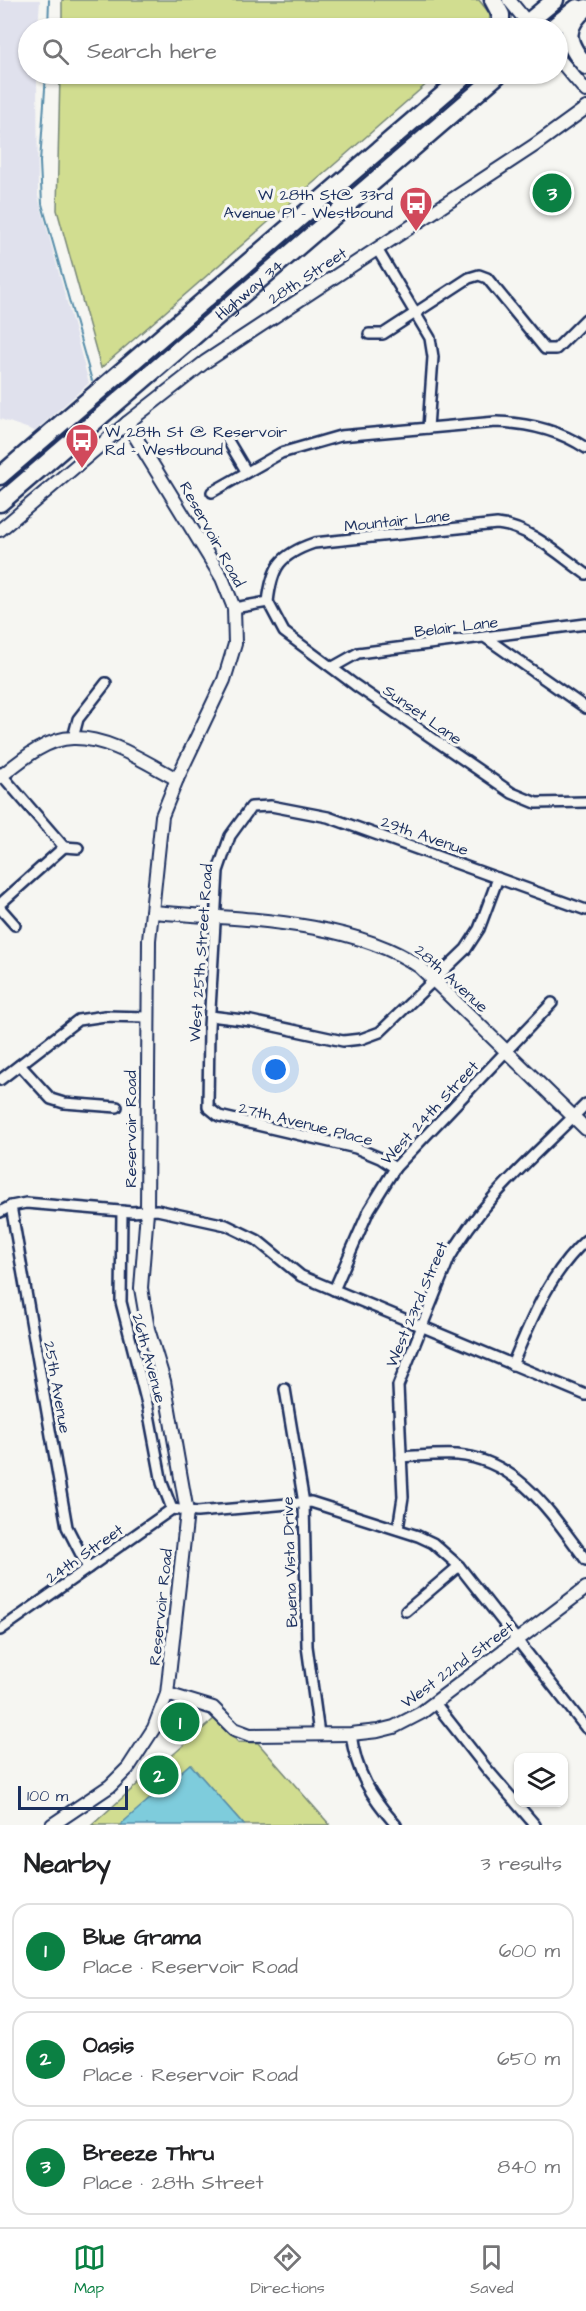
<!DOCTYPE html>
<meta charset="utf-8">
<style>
:root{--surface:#fff;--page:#f2f2f2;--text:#202124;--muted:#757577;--line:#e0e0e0;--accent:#0b8043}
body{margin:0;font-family:"Architects Daughter",sans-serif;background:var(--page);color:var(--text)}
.controls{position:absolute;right:18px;bottom:18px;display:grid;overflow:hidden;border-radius:12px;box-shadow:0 2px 4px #0004}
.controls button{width:54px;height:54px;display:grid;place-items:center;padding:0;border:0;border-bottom:2px solid var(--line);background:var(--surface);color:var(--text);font:30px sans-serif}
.scale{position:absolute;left:18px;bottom:15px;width:110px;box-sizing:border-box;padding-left:6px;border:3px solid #1b2f5e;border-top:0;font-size:16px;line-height:21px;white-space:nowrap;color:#1b2f5e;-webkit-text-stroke:4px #f6f6f2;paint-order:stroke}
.you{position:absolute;left:276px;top:1070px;width:21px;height:21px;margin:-15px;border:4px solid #fff;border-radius:50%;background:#1a73e8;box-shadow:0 0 0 9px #1a73e833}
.badge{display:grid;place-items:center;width:39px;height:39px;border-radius:50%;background:var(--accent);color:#fff;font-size:20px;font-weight:700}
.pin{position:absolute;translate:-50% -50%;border:3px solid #fff;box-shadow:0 2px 6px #0006}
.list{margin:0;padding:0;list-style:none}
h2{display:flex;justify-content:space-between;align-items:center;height:78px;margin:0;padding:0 24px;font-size:26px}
h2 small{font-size:20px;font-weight:400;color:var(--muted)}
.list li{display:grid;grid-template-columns:39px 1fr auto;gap:18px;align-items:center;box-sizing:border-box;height:96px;margin:0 12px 12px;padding:0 12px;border:2px solid var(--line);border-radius:18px}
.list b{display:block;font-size:22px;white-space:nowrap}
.list p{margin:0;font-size:20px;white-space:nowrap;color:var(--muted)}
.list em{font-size:20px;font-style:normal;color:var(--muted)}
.icon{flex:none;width:33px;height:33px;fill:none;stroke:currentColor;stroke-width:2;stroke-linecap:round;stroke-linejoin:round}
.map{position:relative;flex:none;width:586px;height:1825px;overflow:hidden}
.search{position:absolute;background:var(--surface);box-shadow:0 2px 4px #0004;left:18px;right:18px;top:18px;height:66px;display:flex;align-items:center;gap:15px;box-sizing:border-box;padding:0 21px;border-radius:33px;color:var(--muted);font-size:22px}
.sheet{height:402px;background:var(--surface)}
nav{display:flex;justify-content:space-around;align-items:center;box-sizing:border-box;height:84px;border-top:2px solid var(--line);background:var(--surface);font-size:16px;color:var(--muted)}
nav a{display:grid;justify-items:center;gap:3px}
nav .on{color:var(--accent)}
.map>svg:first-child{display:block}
.built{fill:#e0e1ed}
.green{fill:#d1dd90;stroke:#768677;stroke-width:1.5}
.water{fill:#7eccdc;stroke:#568daa;stroke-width:1.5}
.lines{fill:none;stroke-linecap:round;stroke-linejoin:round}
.stream{stroke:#568daa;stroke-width:2}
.street-casing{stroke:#1b2f5e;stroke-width:14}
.secondary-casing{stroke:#1b2f5e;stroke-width:16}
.highway-casing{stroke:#1b2f5e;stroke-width:21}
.street{stroke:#f6f6f2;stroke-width:9}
.secondary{stroke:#f6f6f2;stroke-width:12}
.highway{stroke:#f6f6f2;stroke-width:16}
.labels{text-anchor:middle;stroke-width:6;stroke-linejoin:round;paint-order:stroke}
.poi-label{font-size:16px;fill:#1b2f5e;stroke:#f6f6f2;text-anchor:end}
.street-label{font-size:16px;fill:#1b2f5e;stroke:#f6f6f2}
</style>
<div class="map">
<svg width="586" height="1825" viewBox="0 0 586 1825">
<rect width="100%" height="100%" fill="#f6f6f2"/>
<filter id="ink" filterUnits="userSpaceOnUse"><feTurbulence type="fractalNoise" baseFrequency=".0167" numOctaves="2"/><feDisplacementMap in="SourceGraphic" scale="12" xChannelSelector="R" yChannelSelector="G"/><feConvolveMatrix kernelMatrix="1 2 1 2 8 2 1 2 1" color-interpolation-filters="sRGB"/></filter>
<g filter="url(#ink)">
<path class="built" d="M 0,0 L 40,0 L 38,28 L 28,28 L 28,74 L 37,74 L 38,196 L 89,383 L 35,431 L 0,419 Z"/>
<g class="green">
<path d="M 62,0 L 479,0 L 490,14 L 489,28 L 62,28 Z"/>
<path d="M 60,74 L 438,74 L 101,368 L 57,210 Z"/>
<path d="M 215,1718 L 238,1742 L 258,1743 L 330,1825 L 244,1825 L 190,1764 L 121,1825 L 92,1825 L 140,1782 L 154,1782 L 168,1770 L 168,1759 Z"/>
</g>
<path class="water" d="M 190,1764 L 244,1825 L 121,1825 L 121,1824 Z"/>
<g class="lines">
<g class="stream">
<path d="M 48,28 L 49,0"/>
<path d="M 46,74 L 40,162 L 42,204 L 92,381"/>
</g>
<defs>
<g id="street">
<path d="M 377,249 L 430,338 L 433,357 L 428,428"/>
<path d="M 369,334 L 383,334 L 469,278 L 479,275 L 487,278 L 545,349 L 556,349 L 586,319"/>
<path d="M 227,439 L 246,471"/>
<path d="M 212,492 L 281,453 L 340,436 L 496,422 C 528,423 559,430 586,448"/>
<path d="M 268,602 L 284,632 L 355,685 L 512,793 L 536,803 L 586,802"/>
<path d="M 234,608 L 268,602 C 272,567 279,555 314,543 L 497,524 C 530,527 559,555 586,574"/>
<path d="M 486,638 L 586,708"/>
<path d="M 333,667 L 358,653 L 586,624"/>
<path d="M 73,738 L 78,719 L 106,683"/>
<path d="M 0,773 L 64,847"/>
<path d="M 0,904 L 64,847 L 78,848"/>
<path d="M 0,908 L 15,925"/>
<path d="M 210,1016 L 251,1021 L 343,1041 L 361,1039 L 380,1032 L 466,949 L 479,929 L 498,878"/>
<path d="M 20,1065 L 51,1099 L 64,1103 L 117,1107"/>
<path d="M 0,1080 L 78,1020 L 105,1016 L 147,1017"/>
<path d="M 395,1168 L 380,1158 L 356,1148 L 219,1116 L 208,1107 L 209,1027 L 218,871 L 230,836 L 251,807 L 271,806 L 328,817 L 586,910"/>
<path d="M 11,1206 L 67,1527 L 88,1568"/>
<path d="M 122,1211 L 121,1302 L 147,1404 L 162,1483 L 172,1509"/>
<path d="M 0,1212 L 11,1206 L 26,1203 L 132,1212 L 157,1210 L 226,1225 L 257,1240 L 301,1276 L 586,1395"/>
<path d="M 334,1290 L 369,1210 L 395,1168 L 552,1003"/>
<path d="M 512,1365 C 532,1319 548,1275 586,1240"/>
<path d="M 285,1389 L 304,1503 L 307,1646 L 319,1734"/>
<path d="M 401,1457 C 420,1456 439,1454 457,1455 C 519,1460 552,1515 586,1560"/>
<path d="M 398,1529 L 403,1497 L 398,1386 L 449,1259 C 481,1199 539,1152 586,1104"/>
<path d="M 406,1611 L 459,1566"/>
<path d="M 0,1630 L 172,1509 L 197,1512 L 311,1502 L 418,1536 L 433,1543 L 459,1566 L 586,1728"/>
<path d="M 435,1703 L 486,1768 L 535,1825"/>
<path d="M 351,1734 C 356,1773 371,1796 396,1825"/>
</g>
<g id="secondary">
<path d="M 509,0 L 531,27"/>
<path d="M 558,58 L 586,91"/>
<path d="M 0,530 L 127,423 L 205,362 L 535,145 L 586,108"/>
<path d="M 0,777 C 20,761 46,738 73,738 C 109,737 146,763 177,779"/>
<path d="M 152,912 C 234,919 351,919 420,967 L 586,1129"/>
<path d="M 167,1694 L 213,1708 L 234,1729 L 250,1735 L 351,1734 L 378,1731 L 394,1727 L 421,1713 L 586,1588"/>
<path d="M 52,1825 L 110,1786 L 128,1768 L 154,1728 L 167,1694 L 187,1512 L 164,1381 L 148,1329 L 141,1288 L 147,1211 L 149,940 L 162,816 L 177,779 L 224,680 L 235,644 L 234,608 L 222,578 L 127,423"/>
</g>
<g id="highway">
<path d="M 493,0 L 501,15 L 501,28"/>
<path d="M 586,8 C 561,29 567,44 586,66"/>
<path d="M 521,28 L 555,0"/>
<path d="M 552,28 L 577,8"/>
<path d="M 0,476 L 467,74"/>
<path id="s1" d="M 0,503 L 499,74"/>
</g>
</defs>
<use href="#street" class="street-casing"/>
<use href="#secondary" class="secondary-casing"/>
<use href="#highway" class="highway-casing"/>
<use href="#street" class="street"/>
<use href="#secondary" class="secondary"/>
<use href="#highway" class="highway"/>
</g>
</g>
<defs>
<symbol id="bus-pin" viewBox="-11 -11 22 30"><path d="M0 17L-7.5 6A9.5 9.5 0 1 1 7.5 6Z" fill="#d1495b" stroke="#f6f6f2"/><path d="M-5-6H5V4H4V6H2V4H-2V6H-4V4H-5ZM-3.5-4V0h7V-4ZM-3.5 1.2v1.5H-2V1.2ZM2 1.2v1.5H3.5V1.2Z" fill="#fff"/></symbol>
</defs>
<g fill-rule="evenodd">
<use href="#bus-pin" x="397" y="184" width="38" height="52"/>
<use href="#bus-pin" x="63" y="421" width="38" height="52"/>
</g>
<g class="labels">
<g class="poi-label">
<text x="393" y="200">W 28th St@ 33rd<tspan x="393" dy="18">Avenue Pl - Westbound</tspan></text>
<text x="105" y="437" text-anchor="start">W 28th St @ Reservoir<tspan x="105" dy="18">Rd - Westbound</tspan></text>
</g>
<g class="street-label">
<text transform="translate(307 275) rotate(-33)" y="6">28th Street</text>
<text dy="6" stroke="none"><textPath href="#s1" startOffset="328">Highway 34</textPath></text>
<text transform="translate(397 520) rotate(-6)" y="6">Mountair Lane</text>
<text transform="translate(213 534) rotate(61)" y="6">Reservoir Road</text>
<text transform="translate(456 626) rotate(-7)" y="6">Belair Lane</text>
<text transform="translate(423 714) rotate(35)" y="6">Sunset Lane</text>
<text transform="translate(425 835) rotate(19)" y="6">29th Avenue</text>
<text transform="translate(200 953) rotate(-86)" y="6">West 25th Street Road</text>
<text transform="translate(452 978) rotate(42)" y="6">28th Avenue</text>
<text transform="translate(429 1112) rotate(-47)" y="6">West 24th Street</text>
<text transform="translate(306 1123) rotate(14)" y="6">27th Avenue Place</text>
<text transform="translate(130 1129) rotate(-90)" y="6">Reservoir Road</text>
<text transform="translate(416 1304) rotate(-67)" y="6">West 23rd Street</text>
<text transform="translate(150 1358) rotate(75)" y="6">26th Avenue</text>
<text transform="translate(58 1387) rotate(80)" y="6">25th Avenue</text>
<text transform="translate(84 1553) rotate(-35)" y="6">24th Street</text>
<text transform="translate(289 1562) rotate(-92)" y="6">Buena Vista Drive</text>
<text transform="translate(160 1607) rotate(-84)" y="6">Reservoir Road</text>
<text transform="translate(457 1664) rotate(-36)" y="6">West 22nd Street</text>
</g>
</g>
</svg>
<div class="controls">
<button><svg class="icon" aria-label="layers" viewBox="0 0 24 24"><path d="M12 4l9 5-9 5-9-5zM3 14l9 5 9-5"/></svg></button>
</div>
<div class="scale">100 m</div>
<div class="you"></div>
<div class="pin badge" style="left:180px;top:1722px">1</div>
<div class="pin badge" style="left:159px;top:1775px">2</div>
<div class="pin badge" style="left:552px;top:193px">3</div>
<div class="search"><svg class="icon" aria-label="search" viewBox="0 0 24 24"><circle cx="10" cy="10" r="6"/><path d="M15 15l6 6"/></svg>Search here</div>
</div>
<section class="sheet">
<h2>Nearby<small>3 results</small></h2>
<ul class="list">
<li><span class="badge">1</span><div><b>Blue Grama</b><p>Place · Reservoir Road</p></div><em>600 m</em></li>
<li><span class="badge">2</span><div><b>Oasis</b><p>Place · Reservoir Road</p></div><em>650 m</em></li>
<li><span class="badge">3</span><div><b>Breeze Thru</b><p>Place · 28th Street</p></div><em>840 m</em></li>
</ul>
</section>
<nav>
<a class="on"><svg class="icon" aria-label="map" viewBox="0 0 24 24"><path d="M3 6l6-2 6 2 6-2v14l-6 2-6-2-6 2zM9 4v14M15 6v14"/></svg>Map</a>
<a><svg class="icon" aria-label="directions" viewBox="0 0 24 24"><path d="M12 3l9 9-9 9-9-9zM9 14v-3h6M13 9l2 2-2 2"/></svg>Directions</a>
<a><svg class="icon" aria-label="saved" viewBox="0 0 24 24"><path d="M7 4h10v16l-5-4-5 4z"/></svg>Saved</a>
</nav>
